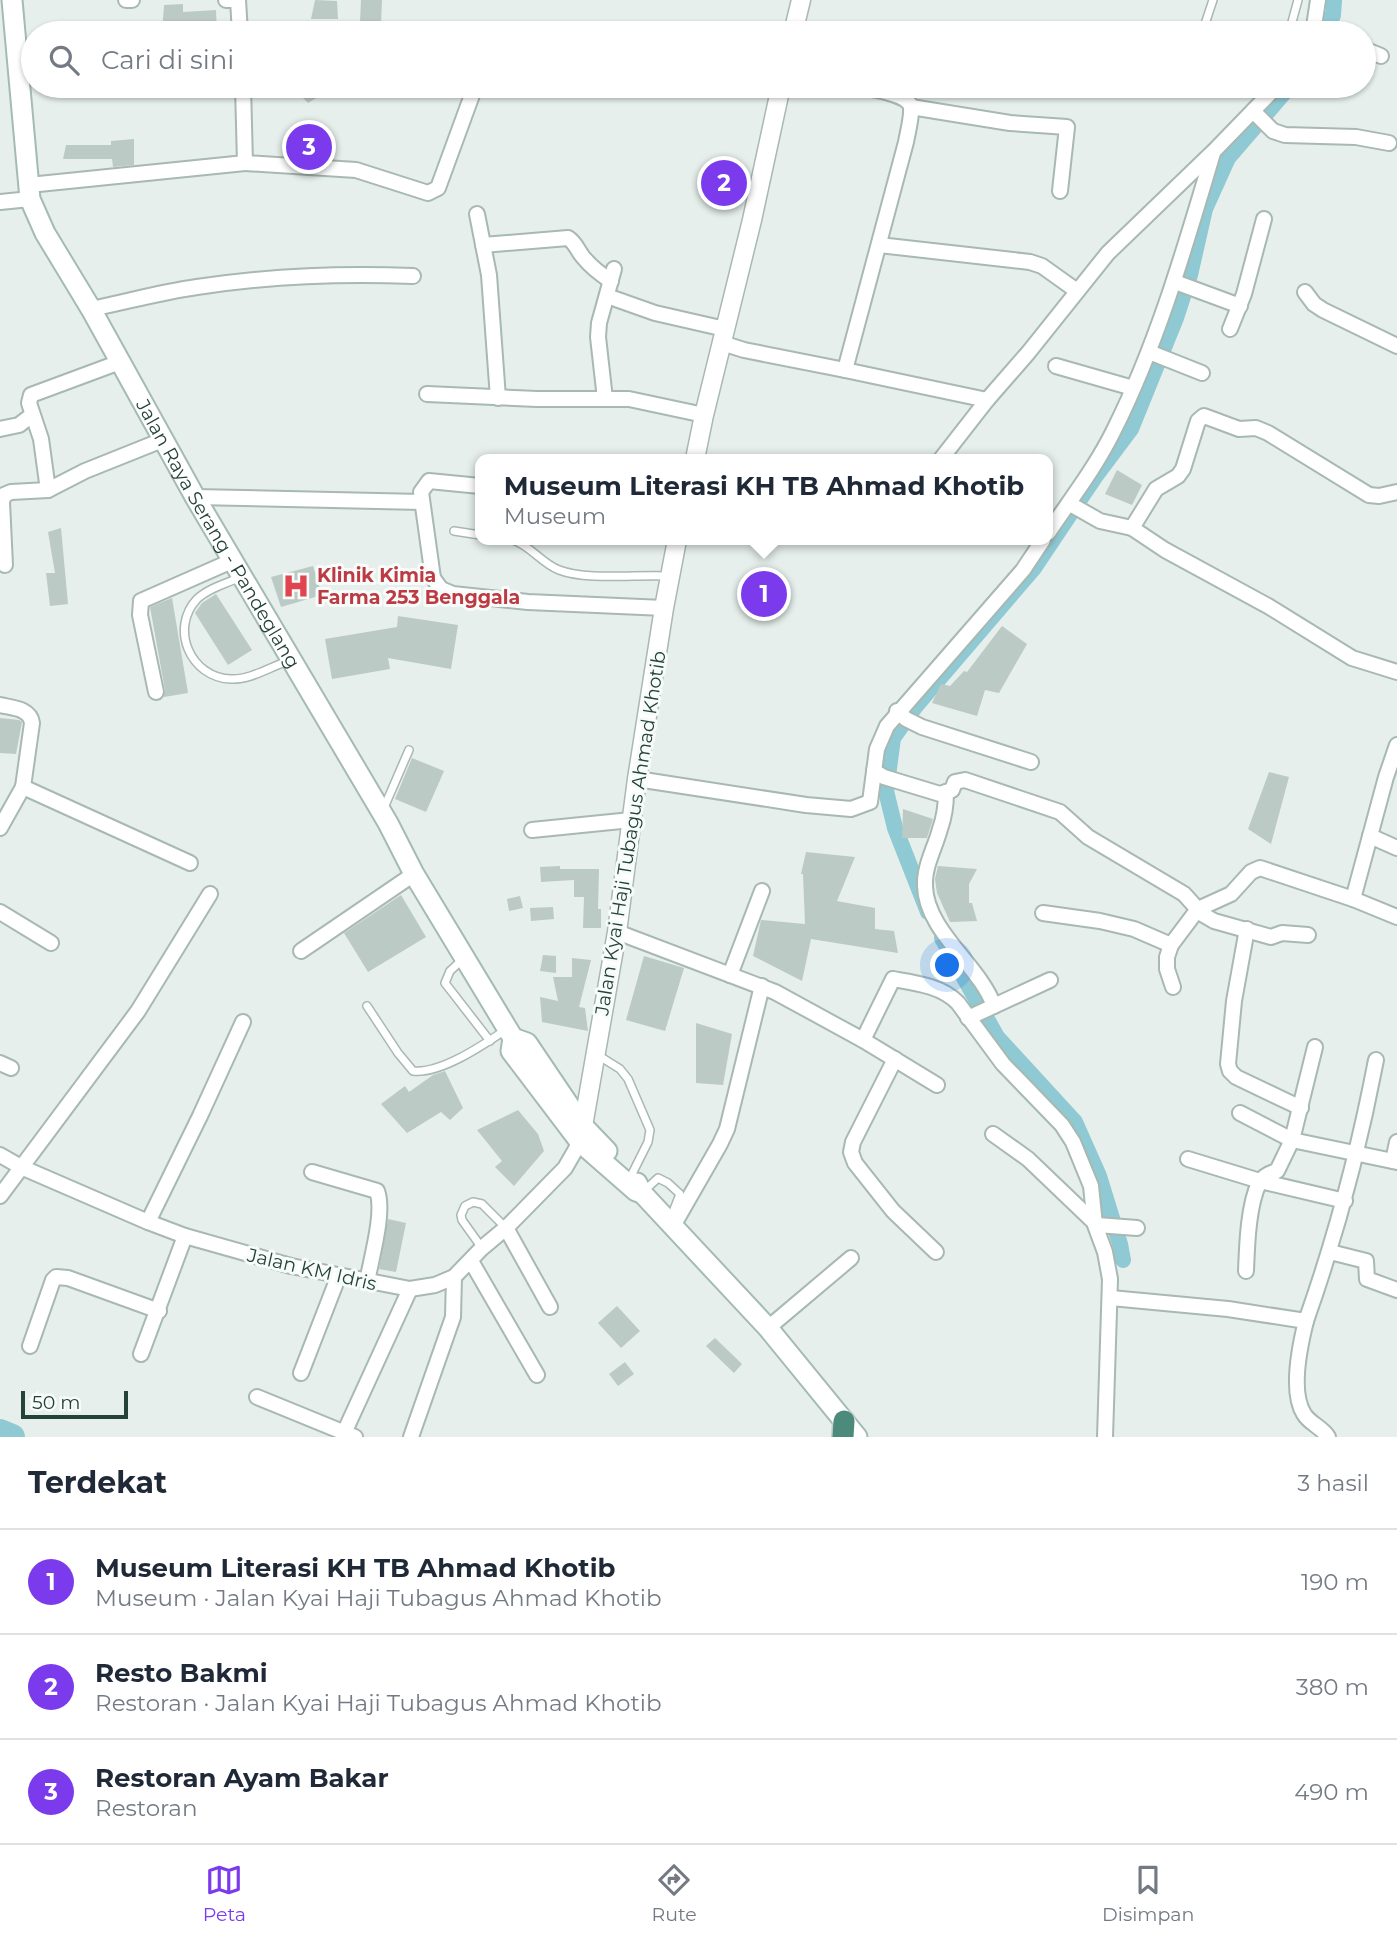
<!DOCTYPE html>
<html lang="id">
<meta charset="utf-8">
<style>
:root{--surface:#fff;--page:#f6f6f7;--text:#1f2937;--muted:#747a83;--line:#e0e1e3;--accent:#7c3aed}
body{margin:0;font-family:Montserrat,sans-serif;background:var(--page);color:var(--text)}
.scale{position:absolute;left:21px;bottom:18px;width:107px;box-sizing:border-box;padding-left:7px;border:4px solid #24423a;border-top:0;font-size:19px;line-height:24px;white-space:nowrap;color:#24423a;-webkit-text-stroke:5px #f7fbf9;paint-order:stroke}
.you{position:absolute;left:948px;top:966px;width:24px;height:24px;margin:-18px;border:5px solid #fff;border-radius:50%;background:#1a73e8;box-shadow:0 0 0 10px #1a73e833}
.badge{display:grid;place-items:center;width:46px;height:46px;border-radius:50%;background:var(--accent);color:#fff;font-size:23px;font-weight:700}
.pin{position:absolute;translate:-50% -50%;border:4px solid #fff;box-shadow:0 2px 7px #0006}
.popup{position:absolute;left:475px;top:454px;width:578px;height:91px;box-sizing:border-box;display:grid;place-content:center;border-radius:14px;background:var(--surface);filter:drop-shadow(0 2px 5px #0005);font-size:23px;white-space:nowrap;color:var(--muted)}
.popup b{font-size:26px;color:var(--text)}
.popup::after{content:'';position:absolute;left:50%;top:100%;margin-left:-14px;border:14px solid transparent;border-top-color:var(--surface)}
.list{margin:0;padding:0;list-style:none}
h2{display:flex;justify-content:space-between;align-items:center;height:91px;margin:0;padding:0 28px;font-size:30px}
h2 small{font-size:23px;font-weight:400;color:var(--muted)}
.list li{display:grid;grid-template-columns:46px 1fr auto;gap:21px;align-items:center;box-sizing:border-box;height:105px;padding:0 28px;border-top:2px solid var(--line)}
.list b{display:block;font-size:26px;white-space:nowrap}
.list p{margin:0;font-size:23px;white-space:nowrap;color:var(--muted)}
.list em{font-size:23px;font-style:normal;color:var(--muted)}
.icon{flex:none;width:38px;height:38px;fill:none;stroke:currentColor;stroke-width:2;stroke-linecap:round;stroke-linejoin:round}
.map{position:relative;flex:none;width:1397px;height:1437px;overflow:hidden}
.search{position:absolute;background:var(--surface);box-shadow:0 2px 5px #0004;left:21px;right:21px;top:21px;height:77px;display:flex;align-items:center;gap:18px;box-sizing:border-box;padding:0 24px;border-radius:38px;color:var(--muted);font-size:26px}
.sheet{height:406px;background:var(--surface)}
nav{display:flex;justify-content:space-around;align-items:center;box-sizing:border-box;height:98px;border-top:2px solid var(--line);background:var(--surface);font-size:19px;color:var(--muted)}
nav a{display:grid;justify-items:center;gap:4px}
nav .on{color:var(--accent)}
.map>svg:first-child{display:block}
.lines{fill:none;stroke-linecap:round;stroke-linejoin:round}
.canal{stroke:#8ec9d4;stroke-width:16}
.river{stroke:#8ec9d4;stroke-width:26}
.building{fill:#bbcac4}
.service-casing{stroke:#a8b8b2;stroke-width:10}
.minor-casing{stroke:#a8b8b2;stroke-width:18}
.tertiary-casing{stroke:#a8b8b2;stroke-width:21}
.secondary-casing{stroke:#a4bbb3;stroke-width:23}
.trunk-casing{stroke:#c2cac8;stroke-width:24}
.service{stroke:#fff;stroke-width:7}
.minor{stroke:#fff;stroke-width:14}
.tertiary{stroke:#fff;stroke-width:18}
.secondary{stroke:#fff;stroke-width:19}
.trunk{stroke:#4c8a7c;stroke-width:21}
.labels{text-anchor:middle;stroke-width:6;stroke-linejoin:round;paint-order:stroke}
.street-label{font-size:19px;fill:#24423a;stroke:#f7fbf9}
.health-label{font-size:19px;font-weight:bold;fill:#be3a42;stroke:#f7fbf9;text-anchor:start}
</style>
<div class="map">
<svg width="1397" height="1437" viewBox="0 0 1397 1437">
<rect width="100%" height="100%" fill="#e6efeb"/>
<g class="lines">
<g class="canal">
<path d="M 1326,33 L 1333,15 L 1334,0"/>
<path d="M 928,912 L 895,828 L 886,791 L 893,738 L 915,707 L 1034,568 L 1095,477 L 1131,429 L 1176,318 L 1190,275 L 1205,209 L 1228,158 L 1290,86"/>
<path d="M 942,938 L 997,1037 L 1075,1122 L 1099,1176 L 1120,1244 L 1123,1260"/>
</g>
<path class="river" d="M 0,1432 L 12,1437"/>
</g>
<g class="building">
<path d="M 315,0 L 337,1 L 338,19 L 311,19 Z"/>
<path d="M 361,0 L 382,0 L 381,24 L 360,23 Z"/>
<path d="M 183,4 L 183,12 L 216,10 L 217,33 L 162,33 L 164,5 Z"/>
<path d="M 268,22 L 306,25 L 306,33 L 265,33 Z"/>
<path d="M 303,86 L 321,86 L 321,95 L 308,103 L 302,97 Z"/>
<path d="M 134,139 L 134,165 L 113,167 L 112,159 L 63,159 L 66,145 L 111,145 L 111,141 Z"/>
<path d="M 1117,470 L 1142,485 L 1132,505 L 1105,494 Z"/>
<path d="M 61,528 L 68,604 L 50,606 L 46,573 L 55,573 L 48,532 Z"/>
<path d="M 313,566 L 322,595 L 281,607 L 271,577 Z"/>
<path d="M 754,583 L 777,586 L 775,605 L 752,602 Z"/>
<path d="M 216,594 L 252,650 L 228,665 L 195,613 L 202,603 Z"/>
<path d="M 172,598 L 188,693 L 164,697 L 165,690 L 150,607 Z"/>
<path d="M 398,616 L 458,625 L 451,669 L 388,658 L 390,669 L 332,679 L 325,639 L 397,627 Z"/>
<path d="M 1002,626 L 1027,644 L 999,693 L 985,690 L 977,716 L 932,703 L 941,684 L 950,686 L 964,671 L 967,672 Z"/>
<path d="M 0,718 L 19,720 L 22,722 L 16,754 L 0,753 Z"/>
<path d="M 412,758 L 444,771 L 426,812 L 395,799 Z"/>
<path d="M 1269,772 L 1289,777 L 1271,844 L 1248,829 Z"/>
<path d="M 903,809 L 933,819 L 927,838 L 902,838 Z"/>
<path d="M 806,852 L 855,857 L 837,901 L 875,908 L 875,929 L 894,931 L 898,953 L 811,939 L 802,981 L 753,956 L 761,920 L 805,924 L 803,874 L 801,874 Z"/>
<path d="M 560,866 L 560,869 L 599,869 L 598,909 L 601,909 L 601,928 L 583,928 L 584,897 L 574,897 L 574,880 L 541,882 L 540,867 Z"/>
<path d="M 938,866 L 977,869 L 969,884 L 969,903 L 972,903 L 977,921 L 950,922 L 937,893 L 935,879 Z"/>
<path d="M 401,895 L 426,937 L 368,972 L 344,933 Z"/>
<path d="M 520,896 L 523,908 L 509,911 L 507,899 Z"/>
<path d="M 553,907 L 554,919 L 531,921 L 530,908 Z"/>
<path d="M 543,955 L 556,956 L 556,973 L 540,971 Z"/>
<path d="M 644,956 L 684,968 L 665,1031 L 626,1020 Z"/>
<path d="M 572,958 L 591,960 L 579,1007 L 585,1008 L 588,1031 L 542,1022 L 540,997 L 558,1001 L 553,977 L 572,977 Z"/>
<path d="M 696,1023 L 732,1034 L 723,1085 L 696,1083 Z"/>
<path d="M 445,1071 L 463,1108 L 450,1120 L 441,1112 L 407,1133 L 381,1104 L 405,1086 L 409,1092 L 433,1075 Z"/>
<path d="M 518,1110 L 538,1134 L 544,1151 L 514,1186 L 495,1167 L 502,1161 L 477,1130 Z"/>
<path d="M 388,1219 L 406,1223 L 396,1272 L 379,1269 Z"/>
<path d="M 617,1306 L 640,1331 L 621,1348 L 598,1323 Z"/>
<path d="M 715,1338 L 742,1364 L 734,1373 L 706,1346 Z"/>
<path d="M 625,1362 L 634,1374 L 618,1386 L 609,1374 Z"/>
</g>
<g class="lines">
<defs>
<g id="service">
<path d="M 1202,33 L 1213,0"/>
<path d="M 1289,33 L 1298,0"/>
<path d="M 454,531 L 480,535"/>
<path d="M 513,540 C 531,546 541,563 559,570 C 588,581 637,574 669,576"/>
<path d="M 241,577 C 227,583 209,588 197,599 C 169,629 191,678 231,679 C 250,680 270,667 288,661"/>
<path d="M 383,810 L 409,750"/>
<path d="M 463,959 L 450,971 L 445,983 L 490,1041"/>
<path d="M 367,1006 L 398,1053 L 413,1071 C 441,1074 483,1045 507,1029"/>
<path d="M 596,1054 L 620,1069 L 628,1079 L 650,1130 L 648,1142 L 631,1176"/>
<path d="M 644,1191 L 658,1178 L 668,1183 L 680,1194 L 671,1217"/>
<path d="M 482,1248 L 462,1220 L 461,1215 L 465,1206 L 473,1202 L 482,1204 L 506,1228"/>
</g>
<g id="minor">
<path d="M 126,0 L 132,0"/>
<path d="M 226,0 L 238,0 L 240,33"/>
<path d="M 1313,33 L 1318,0"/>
<path d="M 1364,49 L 1381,56"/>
<path d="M 911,107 L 1010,123 L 1067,127 L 1060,191"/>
<path d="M 1253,111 L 1273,131 L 1285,135 L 1356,137 L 1389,143"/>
<path d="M 245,163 L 356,170 L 428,193 L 438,188 L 472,95"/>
<path d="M 29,185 L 245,163 L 243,86"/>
<path d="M 0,202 L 30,199"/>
<path d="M 477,214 L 489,275 L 498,398"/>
<path d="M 483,245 L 568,238 C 576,243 577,250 583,257 C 591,267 600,274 611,281"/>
<path d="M 879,245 L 1030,262 L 1042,266 L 1077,291"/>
<path d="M 1175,282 L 1240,306"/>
<path d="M 1305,292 L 1314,304 L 1323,310 L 1397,346"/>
<path d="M 607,296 L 655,313 L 725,329"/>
<path d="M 91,309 C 126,302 161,292 197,287 C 269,276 340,273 413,276"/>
<path d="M 1230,329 L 1244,294 L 1264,219"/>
<path d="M 722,343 L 744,350 L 845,370 L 906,142 C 908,131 912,117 911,107 C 908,93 865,88 853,86"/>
<path d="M 1149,352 L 1202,373"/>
<path d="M 1056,366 L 1133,388"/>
<path d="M 845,370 L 987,400"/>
<path d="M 427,394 L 537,399 L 629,399 L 704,415"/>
<path d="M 605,399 L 598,337 L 599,323 L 614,269"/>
<path d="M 0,429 L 19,425 L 32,415"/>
<path d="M 941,459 L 987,400 L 1028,353 L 1108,253 L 1214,151 L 1277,86"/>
<path d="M 480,486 L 429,481 L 421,492 L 433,578 L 441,589 L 453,594 L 528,602 L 664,608"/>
<path d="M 48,490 L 41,439 L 29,403 L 31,395 L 120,362"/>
<path d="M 195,497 L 422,502"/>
<path d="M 1070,504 L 1100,521 L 1132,528 L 1165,550 L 1268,606 L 1352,658 L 1397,672"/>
<path d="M 1132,528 L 1156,489 L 1178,476 L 1183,469 L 1198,421 L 1204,416 L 1239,429 L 1256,428 L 1268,433 L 1369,495 L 1379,496 L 1397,492"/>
<path d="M 1048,533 C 1070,500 1096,467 1114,430 C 1158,342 1185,247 1213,153"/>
<path d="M 5,565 L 2,502 L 4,495 L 11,492 L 48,490 L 85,471 L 165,439"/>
<path d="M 156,692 L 140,615 L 141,601 L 234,560"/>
<path d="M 0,705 C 12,708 30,708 32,723 L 23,787 L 0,828"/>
<path d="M 897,711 L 906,719 L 922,727 L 1031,762"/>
<path d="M 874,771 L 884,777 L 940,794 L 952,790 L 955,782 L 965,780 L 1060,812 L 1088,837 L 1184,894 L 1202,914 L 1214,921 L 1271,937 L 1282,933 L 1308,935"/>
<path d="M 637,779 L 806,805 L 851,809 L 870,802 L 877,749 L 887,726 L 1023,570 L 1043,540"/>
<path d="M 23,787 L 190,863"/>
<path d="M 946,792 C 946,804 944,818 940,829 C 935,848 924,866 925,886 C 926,931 980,966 994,1006"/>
<path d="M 532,830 L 631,820"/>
<path d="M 1370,836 L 1397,848"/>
<path d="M 1353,899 L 1386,777 L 1397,745"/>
<path d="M 0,912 L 51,943"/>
<path d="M 1043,913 L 1100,921 L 1134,929 L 1171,945"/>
<path d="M 1247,929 L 1234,1001 L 1228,1064 L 1230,1071 L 1236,1077 L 1301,1108"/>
<path d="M 617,932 L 775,992 L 863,1040 L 937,1085"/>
<path d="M 301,951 L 414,874"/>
<path d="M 730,975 L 762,891"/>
<path d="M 1173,987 L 1167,969 L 1167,957 L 1171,945 L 1198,909 L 1231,894 L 1251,872 L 1260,868 L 1353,899 L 1397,917"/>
<path d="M 968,1018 L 1050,980"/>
<path d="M 863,1040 L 893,979 C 916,983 942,986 958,1003 L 1003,1064 L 1062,1125 L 1073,1142 L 1091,1186 L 1095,1225 L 1105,1252 L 1110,1279 L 1105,1437"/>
<path d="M 895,1059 L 853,1142 L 851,1152 L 855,1163 L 893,1211 L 936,1252"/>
<path d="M 0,1063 L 11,1068"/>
<path d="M 1240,1113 L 1292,1140 L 1397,1162"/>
<path d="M 993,1134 L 1028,1159 L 1097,1225 L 1137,1228"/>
<path d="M 0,1155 L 21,1167 L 148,1222 L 185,1236 L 291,1266 L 410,1289 L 435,1285 L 454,1277 L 482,1248 L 506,1228 L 565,1168 L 580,1142"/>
<path d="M 1188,1159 L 1260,1181 L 1345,1201"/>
<path d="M 1393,1161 L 1397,1142"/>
<path d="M 312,1172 L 377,1191 C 385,1212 371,1259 367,1282"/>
<path d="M 0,1196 L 138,1011 L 210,894"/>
<path d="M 148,1222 L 200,1116 L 243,1022"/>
<path d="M 673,1226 L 720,1144 L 727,1129 L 762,986"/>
<path d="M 506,1228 L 550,1307"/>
<path d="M 1330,1252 L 1366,1261 L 1367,1279 L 1397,1290"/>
<path d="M 471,1261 L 537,1375"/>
<path d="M 1246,1271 C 1247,1246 1248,1206 1259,1183 C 1263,1176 1270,1173 1277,1171 L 1292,1140 L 1315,1047"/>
<path d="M 1111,1298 L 1228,1309 L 1306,1321 C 1300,1345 1290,1392 1304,1414 C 1310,1424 1322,1427 1328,1437"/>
<path d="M 1306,1321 C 1336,1236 1359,1149 1376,1060"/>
<path d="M 768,1328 L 851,1258"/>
<path d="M 30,1346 L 53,1280 L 56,1277 L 68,1278 L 159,1311"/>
<path d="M 141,1354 L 185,1236"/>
<path d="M 301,1373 L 339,1275"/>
<path d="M 257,1397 L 355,1437"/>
<path d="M 344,1433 L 410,1289"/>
<path d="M 411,1437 L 453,1317 L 454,1277"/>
</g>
<g id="tertiary">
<path d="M 793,33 L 801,0"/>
<path d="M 695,459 L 704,415 L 752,220 L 781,86"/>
<path d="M 583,1126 L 617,932 L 637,779 L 664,608 L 677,540"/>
</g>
<g id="secondary">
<path id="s1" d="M 12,0 L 30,199 L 45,233 L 91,309 L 195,497 L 388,823 L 414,874 L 513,1038 L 511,1051 L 580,1142 L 636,1191 L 642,1193"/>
<path d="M 513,1038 L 527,1043 L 583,1126 L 607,1151"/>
<path d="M 637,1183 L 642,1193 L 768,1328 L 857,1437"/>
</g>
<path id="trunk" d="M 843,1437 L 844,1421"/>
</defs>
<use href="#service" class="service-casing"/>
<use href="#minor" class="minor-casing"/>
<use href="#tertiary" class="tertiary-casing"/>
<use href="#secondary" class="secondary-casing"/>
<use href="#trunk" class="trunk-casing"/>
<use href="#service" class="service"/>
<use href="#minor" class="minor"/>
<use href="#tertiary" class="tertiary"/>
<use href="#secondary" class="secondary"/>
<use href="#trunk" class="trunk"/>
</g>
<defs>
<symbol id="hospital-bare" viewBox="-9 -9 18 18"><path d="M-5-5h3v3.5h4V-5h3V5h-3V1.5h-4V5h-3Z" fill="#e0444e" stroke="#f7fbf9" stroke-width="2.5" paint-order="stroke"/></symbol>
</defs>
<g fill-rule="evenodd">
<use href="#hospital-bare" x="277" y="567" width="38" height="38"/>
</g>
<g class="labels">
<g class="street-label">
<text dy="7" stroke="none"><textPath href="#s1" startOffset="584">Jalan Raya Serang - Pandeglang</textPath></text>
<text transform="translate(630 833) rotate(-81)" y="7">Jalan Kyai Haji Tubagus Ahmad Khotib</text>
<text transform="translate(312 1269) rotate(13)" y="7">Jalan KM Idris</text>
</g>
<g class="health-label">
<text x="317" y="582">Klinik Kimia<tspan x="317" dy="22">Farma 253 Benggala</tspan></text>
</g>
</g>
</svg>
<div class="scale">50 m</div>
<div class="you"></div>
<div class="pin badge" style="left:764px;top:594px">1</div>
<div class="popup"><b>Museum Literasi KH TB Ahmad Khotib</b>Museum</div>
<div class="pin badge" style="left:724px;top:183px">2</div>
<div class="pin badge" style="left:309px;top:147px">3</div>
<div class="search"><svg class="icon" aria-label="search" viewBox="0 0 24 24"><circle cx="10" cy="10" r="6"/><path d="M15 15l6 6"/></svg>Cari di sini</div>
</div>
<section class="sheet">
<h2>Terdekat<small>3 hasil</small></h2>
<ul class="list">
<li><span class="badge">1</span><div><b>Museum Literasi KH TB Ahmad Khotib</b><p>Museum · Jalan Kyai Haji Tubagus Ahmad Khotib</p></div><em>190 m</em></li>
<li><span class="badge">2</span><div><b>Resto Bakmi</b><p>Restoran · Jalan Kyai Haji Tubagus Ahmad Khotib</p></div><em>380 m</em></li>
<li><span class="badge">3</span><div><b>Restoran Ayam Bakar</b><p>Restoran</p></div><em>490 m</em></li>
</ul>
</section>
<nav>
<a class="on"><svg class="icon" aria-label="map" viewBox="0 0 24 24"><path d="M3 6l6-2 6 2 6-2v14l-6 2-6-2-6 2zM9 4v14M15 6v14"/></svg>Peta</a>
<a><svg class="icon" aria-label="directions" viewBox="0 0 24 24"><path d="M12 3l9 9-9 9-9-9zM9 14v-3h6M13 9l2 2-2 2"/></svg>Rute</a>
<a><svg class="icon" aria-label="saved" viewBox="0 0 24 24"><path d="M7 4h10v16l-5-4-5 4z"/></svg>Disimpan</a>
</nav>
